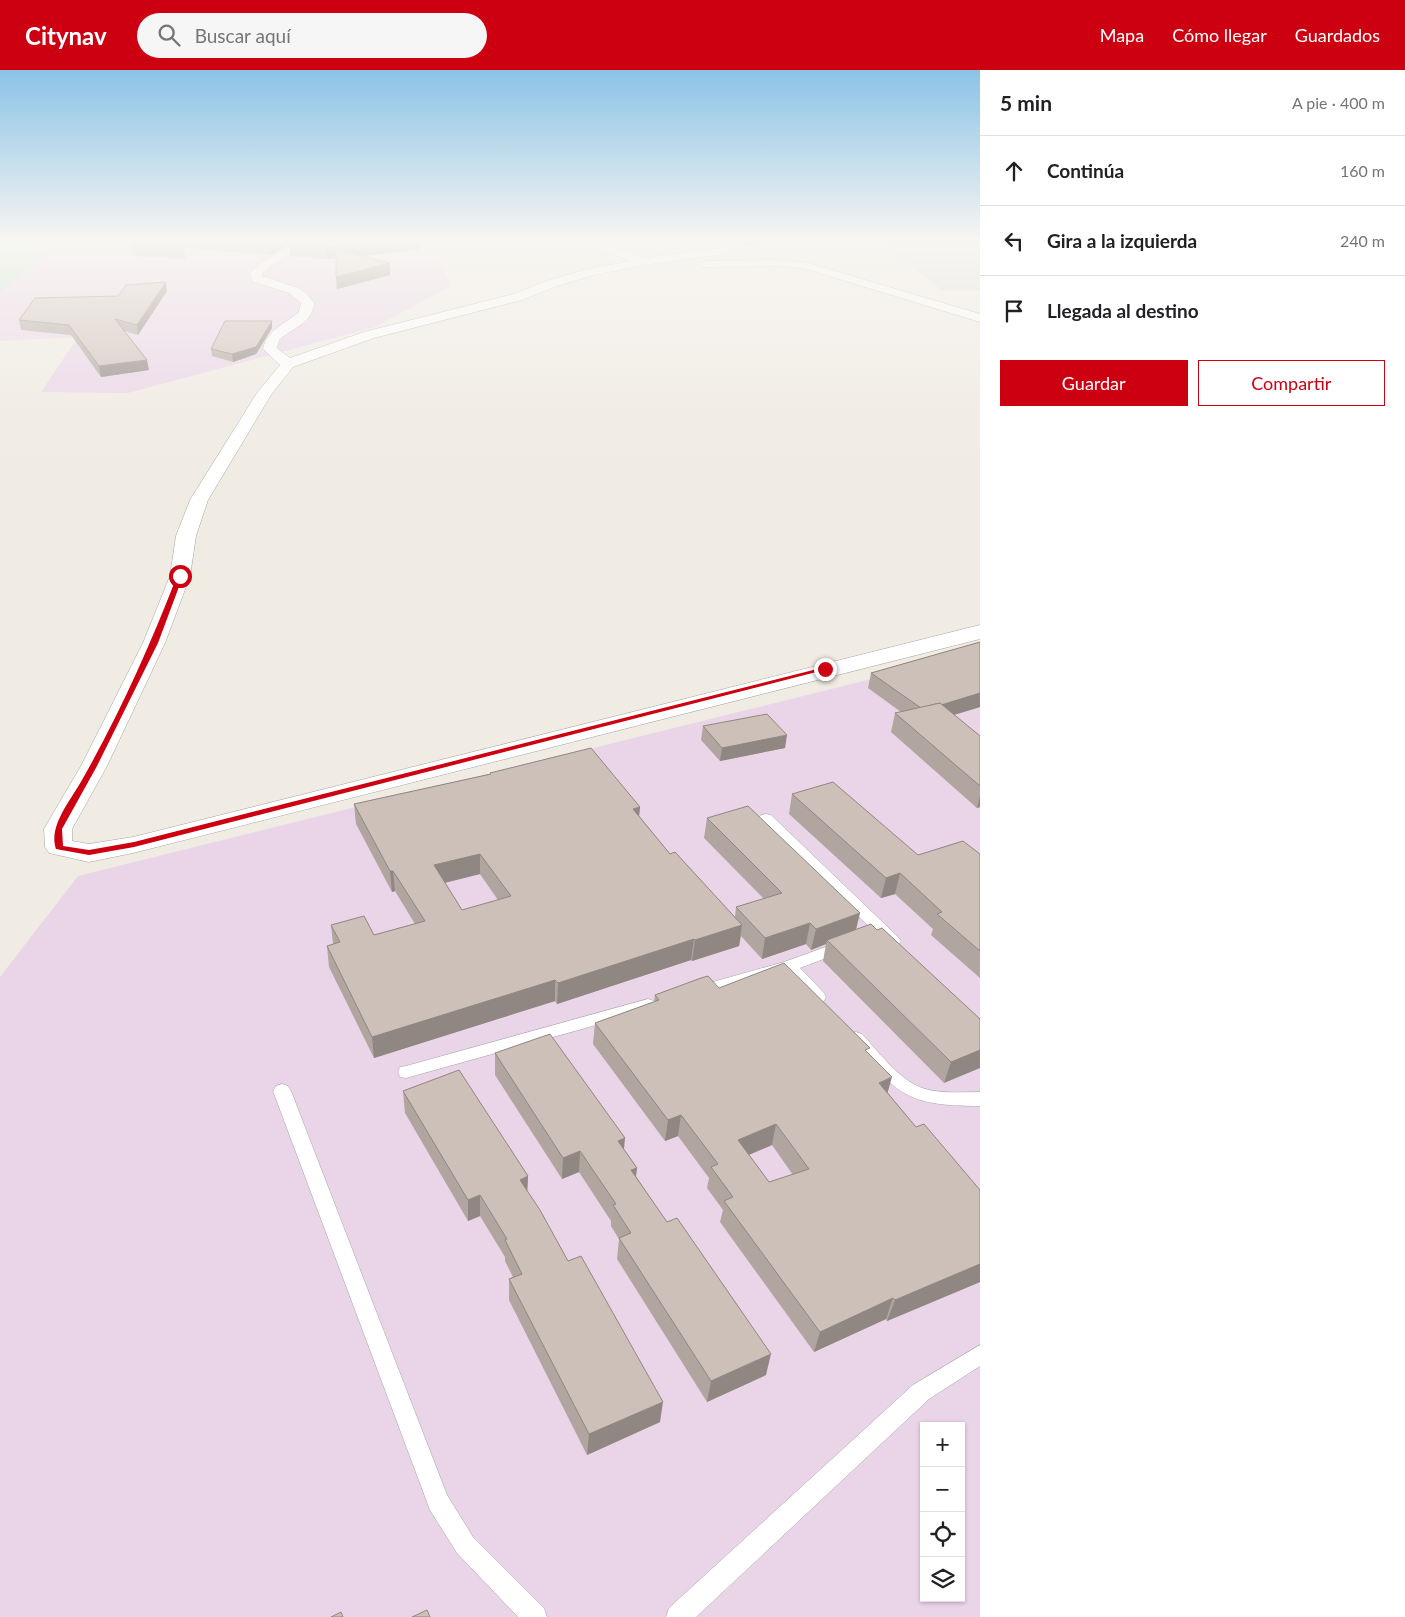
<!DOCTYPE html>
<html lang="es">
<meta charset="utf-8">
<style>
:root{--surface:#fff;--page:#f6f6f6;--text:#202124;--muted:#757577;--line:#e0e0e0;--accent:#c01}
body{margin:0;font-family:Lato,sans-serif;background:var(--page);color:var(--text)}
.controls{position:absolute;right:15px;bottom:15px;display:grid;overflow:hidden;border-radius:0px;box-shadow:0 1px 4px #0004}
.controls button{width:45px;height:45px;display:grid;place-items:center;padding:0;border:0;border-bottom:1px solid var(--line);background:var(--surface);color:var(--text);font:25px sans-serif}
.stop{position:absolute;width:15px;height:15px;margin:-11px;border:4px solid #c01;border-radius:50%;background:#fff}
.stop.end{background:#c01;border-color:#fff;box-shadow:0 1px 5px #0008}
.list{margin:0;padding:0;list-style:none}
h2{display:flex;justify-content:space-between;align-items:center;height:65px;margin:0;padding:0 20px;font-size:21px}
h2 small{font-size:16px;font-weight:400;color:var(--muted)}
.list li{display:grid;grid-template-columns:32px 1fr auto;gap:15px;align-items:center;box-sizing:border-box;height:70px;padding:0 20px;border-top:1px solid var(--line)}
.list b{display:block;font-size:19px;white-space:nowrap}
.list em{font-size:16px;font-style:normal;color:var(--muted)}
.actions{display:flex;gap:10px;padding:15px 20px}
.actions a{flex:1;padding:11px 0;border:1px solid var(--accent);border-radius:0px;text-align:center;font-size:18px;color:var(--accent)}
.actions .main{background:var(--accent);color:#fff}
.icon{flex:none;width:28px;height:28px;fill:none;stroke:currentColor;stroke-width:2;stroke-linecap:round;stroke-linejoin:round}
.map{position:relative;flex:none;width:980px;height:1547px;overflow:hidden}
header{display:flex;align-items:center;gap:30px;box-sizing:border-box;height:70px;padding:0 25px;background:var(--accent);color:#fff}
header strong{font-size:24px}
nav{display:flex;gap:28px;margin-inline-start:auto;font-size:18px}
.search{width:350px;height:45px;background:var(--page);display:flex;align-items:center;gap:12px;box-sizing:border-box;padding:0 18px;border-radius:28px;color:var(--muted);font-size:19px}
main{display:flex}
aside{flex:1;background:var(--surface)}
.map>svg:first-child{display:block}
.residential{fill:#dcdbdb}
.industrial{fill:#ead4e8;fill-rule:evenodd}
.wetland{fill:#bee0ce}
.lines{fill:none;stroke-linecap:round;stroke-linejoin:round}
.lane-casing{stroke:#a5a5a5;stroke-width:1}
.street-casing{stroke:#a5a5a5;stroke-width:1}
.lane{fill:#fff;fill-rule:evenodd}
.street{fill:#fff;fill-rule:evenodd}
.wall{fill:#b0a59f;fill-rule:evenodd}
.shaded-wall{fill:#908682}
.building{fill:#cdc0b9;stroke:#908682;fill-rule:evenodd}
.route{fill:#c01}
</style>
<header>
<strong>Citynav</strong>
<div class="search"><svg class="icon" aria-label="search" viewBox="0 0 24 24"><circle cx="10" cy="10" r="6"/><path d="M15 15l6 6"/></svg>Buscar aquí</div>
<nav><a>Mapa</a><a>Cómo llegar</a><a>Guardados</a></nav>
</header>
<main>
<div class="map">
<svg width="980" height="1547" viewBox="0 0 980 1547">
<rect width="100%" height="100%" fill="#f0ebe3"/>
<path class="residential" d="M 706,173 L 980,173 L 980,220 L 942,220 L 881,175 L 715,175 Z"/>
<g class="industrial">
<path d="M 62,173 L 432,173 L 451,216 L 375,257 L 128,323 L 41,322 L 78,267 L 0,271 L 0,222 Z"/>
<path d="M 980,582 L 980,1547 L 0,1547 L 0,907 L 78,806 ZM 924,1356 L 961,1356 L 961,1528 L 924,1528 Z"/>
</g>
<path class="wetland" d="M 13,173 L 62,173 L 0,222 L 0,183 Z"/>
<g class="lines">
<defs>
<g id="lane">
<path d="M 766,744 L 771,745 L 898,867 L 901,871 L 898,875 L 888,875 L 761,751 L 759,748 L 761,745 Z"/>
<path d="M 842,871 L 847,872 L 850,876 L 847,880 L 800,898 L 824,923 L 826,927 L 824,931 L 818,933 L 812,931 L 786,902 L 701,927 L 695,925 L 693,921 L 695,917 L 784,892 Z"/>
<path d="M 648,929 L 654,931 L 656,935 L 654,939 L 406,1008 L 400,1007 L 398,1002 L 400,997 L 406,996 Z"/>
<path d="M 856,962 L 862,964 C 879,982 898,1009 922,1018 C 940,1024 961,1022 980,1022 L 980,1036 C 905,1036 899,1024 850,972 L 848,968 L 850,964 Z"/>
<path d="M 282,1014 L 288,1016 L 291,1021 L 447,1425 L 473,1467 L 544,1538 L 547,1547 L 518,1547 L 457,1483 L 430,1440 L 273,1021 L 276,1016 Z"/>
<path d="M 980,1275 L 980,1296 L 929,1329 L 696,1547 L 666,1547 L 669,1538 L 913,1315 Z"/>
</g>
<g id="street">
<path d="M 294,173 L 308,173 L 270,196 L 262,204 L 262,206 L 298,218 L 307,224 L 314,233 C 314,252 291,259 279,270 L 277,278 L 290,288 L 364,262 L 514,224 L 549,210 L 588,199 L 631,191 L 584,173 L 601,173 L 645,188 L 722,178 L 730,173 L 743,173 L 725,184 L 644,195 L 594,205 L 557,216 L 522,230 L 374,268 L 293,297 L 271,325 L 208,430 L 196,466 L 190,506 L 165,573 L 107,696 L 72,759 L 72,771 L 89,774 L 133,767 L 980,555 L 980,569 L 133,783 L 89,792 L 49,783 L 45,777 L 44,759 L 81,696 L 143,573 L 170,506 L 176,466 L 190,430 L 257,323 L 280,295 L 263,279 C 267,260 285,254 299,242 L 301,233 L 289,223 L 252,211 L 250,203 L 262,192 Z"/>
<path d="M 778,190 L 808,193 L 980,244 L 980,252 L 803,198 L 778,196 L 704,197 L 698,194 L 704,191 Z"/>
</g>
</defs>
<use href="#lane" class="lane-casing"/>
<use href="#street" class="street-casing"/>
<use href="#lane" class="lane"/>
<use href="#street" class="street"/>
</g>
<g class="wall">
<path d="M 135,173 L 290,173 L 271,185 L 195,179 L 183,176 L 186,189 L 133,186 L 131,175 Z"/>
<path d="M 289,175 L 419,180 L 361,186 L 390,193 L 390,205 L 337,219 L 336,188 L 327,189 L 290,186 Z"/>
<path d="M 167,221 L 138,265 L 124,261 L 149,300 L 101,307 L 71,265 L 21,260 L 19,250 Z"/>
<path d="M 272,251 L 272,258 L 256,284 L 233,292 L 212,286 L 211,279 Z"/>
<path d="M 980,572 L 980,637 L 954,645 L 980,666 L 980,737 L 977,738 L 891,662 L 895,643 L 901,642 L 868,618 L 871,603 Z"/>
<path d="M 703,656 L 785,678 L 720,691 L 701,670 Z"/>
<path d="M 490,703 L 640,737 L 639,746 L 670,784 L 735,847 L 736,837 L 764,829 L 704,768 L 707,748 L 856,860 L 980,949 L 944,1013 L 823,891 L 826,874 L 811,880 L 806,874 L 762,889 L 741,866 L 739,876 L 692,891 L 691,890 L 557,934 L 555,931 L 374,988 L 329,897 L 327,876 L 333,874 L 331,855 L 374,865 L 415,854 L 395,821 L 392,822 L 356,754 L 354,734 L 490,704 ZM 480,804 L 498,830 L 462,840 L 445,813 Z"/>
<path d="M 792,724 L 918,785 L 980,784 L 980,908 L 931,865 L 933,859 L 895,824 L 881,828 L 789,744 Z"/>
<path d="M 719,918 L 869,983 L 888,1023 L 916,1057 L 980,1120 L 980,1212 L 887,1251 L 886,1249 L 814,1282 L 720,1152 L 723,1140 L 707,1118 L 709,1108 L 678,1066 L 665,1071 L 593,974 L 595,953 L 654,932 L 655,925 ZM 772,1075 L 793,1105 L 769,1112 L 749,1085 Z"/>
<path d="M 495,983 L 624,1080 L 637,1098 L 636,1106 L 766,1305 L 707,1332 L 617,1189 L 619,1169 L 611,1156 L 611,1151 L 579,1102 L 562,1109 L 495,1005 Z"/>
<path d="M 403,1021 L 528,1106 L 527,1120 L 660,1352 L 587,1385 L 509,1230 L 509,1209 L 513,1207 L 505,1191 L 505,1187 L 480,1146 L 468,1151 L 405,1043 Z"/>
</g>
<g class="shaded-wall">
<path d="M 290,173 L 271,185 L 270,174 Z"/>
<path d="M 373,173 L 419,173 L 419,180 L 327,189 L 326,177 Z"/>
<path d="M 744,173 L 771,173 L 744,176 Z"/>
<path d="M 390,193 L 390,205 L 337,219 L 336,207 Z"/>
<path d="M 166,212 L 167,221 L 138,265 L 137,255 Z"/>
<path d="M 272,251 L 272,258 L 256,284 L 233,292 L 232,284 Z"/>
<path d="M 147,290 L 149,300 L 101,307 L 99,296 Z"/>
<path d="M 980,623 L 980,637 L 920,655 L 923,640 Z"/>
<path d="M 787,665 L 785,678 L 720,691 L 722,678 Z"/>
<path d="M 980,726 L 980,737 L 977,738 Z"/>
<path d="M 640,737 L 638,757 L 633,739 Z"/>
<path d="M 480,784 L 480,804 L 435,815 L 434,795 Z"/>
<path d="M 390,801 L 393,801 L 395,821 L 392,822 Z"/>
<path d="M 900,803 L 895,824 L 881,828 L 886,808 Z"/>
<path d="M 860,843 L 855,864 L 827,870 L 826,874 L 811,880 L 816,859 Z"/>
<path d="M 810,853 L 806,874 L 762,889 L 765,868 Z"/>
<path d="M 742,855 L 739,876 L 692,891 L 695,870 Z"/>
<path d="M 694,869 L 691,890 L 557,934 L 558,913 Z"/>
<path d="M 555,910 L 555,931 L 374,988 L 372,967 Z"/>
<path d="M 980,980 L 980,998 L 944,1013 L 951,992 Z"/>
<path d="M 892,1007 L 886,1028 L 879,1013 Z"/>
<path d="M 681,1045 L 678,1066 L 665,1071 L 668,1050 Z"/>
<path d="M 776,1054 L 772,1075 L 734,1091 L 738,1070 Z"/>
<path d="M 625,1068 L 623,1090 L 618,1071 Z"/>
<path d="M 580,1081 L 579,1102 L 562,1109 L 563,1088 Z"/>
<path d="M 637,1098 L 634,1119 L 631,1100 Z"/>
<path d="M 528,1106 L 527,1128 L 520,1110 Z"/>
<path d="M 480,1125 L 480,1146 L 468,1151 L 468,1130 Z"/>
<path d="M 980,1194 L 980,1212 L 887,1251 L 895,1230 Z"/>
<path d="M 893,1228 L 886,1249 L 814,1282 L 820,1262 Z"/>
<path d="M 771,1284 L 766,1305 L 707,1332 L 711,1311 Z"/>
<path d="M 663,1332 L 660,1352 L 587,1385 L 589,1364 Z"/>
</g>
<g class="building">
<path d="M 135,173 L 182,173 L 184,178 L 131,175 Z"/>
<path d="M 292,173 L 373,173 L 326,177 L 289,175 Z"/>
<path d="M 336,179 L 390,193 L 336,207 Z"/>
<path d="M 166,212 L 137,255 L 115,249 L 147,290 L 99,296 L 69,255 L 19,250 L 35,228 L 118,226 L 126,215 Z"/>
<path d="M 225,251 L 272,251 L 256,277 L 232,284 L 211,279 Z"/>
<path d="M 980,572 L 980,623 L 941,635 L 940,633 L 921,638 L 871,603 Z"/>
<path d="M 940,633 L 980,666 L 980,716 L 895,643 Z"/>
<path d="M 767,644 L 787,665 L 722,678 L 703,656 Z"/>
<path d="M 591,678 L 640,737 L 633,739 L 670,784 L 675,782 L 742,855 L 695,870 L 694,869 L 558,913 L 555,910 L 372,967 L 327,876 L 340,872 L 331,855 L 364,846 L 374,865 L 425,851 L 393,801 L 390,801 L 354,734 L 491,704 L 490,703 ZM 480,784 L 511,826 L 462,840 L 434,795 Z"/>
<path d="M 833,712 L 918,785 L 963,771 L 980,784 L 980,881 L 937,844 L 942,842 L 900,803 L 886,808 L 792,724 Z"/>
<path d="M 748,736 L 860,843 L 816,859 L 810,853 L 765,868 L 736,837 L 782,823 L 707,748 Z"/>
<path d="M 871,854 L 877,860 L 882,858 L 980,949 L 980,980 L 951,992 L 827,870 Z"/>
<path d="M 784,893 L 870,978 L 865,980 L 892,1007 L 879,1013 L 916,1057 L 924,1054 L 980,1120 L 980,1194 L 895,1230 L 893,1228 L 820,1262 L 724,1131 L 733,1127 L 711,1097 L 718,1094 L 681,1045 L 668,1050 L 595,953 L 659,930 L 655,925 L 701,908 L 708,906 L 719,918 ZM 776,1054 L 809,1099 L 769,1112 L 738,1070 Z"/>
<path d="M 550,964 L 625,1068 L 618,1071 L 637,1098 L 631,1100 L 667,1152 L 677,1148 L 771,1284 L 711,1311 L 619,1168 L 631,1163 L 613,1135 L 616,1134 L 580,1081 L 563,1088 L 495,983 Z"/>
<path d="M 459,1000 L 528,1106 L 520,1110 L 540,1140 L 568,1191 L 581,1186 L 663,1332 L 589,1364 L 509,1209 L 522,1204 L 505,1170 L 507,1169 L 480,1125 L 468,1130 L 403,1021 Z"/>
<path d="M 427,1540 L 430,1547 L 412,1547 Z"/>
<path d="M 341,1542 L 343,1547 L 331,1547 Z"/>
</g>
<linearGradient id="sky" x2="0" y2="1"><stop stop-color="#8bc3e6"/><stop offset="0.44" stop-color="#f8f6f2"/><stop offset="1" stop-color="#f8f6f2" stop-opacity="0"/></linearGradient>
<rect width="980" height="390" fill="url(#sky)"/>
<path class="route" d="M 180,504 L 183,506 L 158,573 L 97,696 L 62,759 L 63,776 L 89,780 L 134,772 L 825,597 L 828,599 L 134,777 L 89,785 L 56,779 C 48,756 71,730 82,710 C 119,645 150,576 177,506 Z"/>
</svg>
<div class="controls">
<button>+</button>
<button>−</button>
<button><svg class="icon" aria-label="locate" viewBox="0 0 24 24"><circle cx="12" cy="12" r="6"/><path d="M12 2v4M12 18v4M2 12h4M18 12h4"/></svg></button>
<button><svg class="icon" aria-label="layers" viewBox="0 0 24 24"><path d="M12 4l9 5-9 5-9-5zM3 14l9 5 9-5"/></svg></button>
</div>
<div class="stop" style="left:180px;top:506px"></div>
<div class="stop end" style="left:825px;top:599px"></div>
</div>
<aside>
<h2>5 min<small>A pie · 400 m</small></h2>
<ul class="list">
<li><svg class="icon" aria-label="ahead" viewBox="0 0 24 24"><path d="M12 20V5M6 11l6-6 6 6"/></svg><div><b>Continúa</b></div><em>160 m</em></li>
<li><svg class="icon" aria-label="left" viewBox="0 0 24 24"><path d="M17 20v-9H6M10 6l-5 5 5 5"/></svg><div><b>Gira a la izquierda</b></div><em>240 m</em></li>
<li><svg class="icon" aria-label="arrive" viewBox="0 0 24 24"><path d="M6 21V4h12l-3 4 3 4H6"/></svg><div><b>Llegada al destino</b></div></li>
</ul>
<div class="actions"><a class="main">Guardar</a><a>Compartir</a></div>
</aside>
</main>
